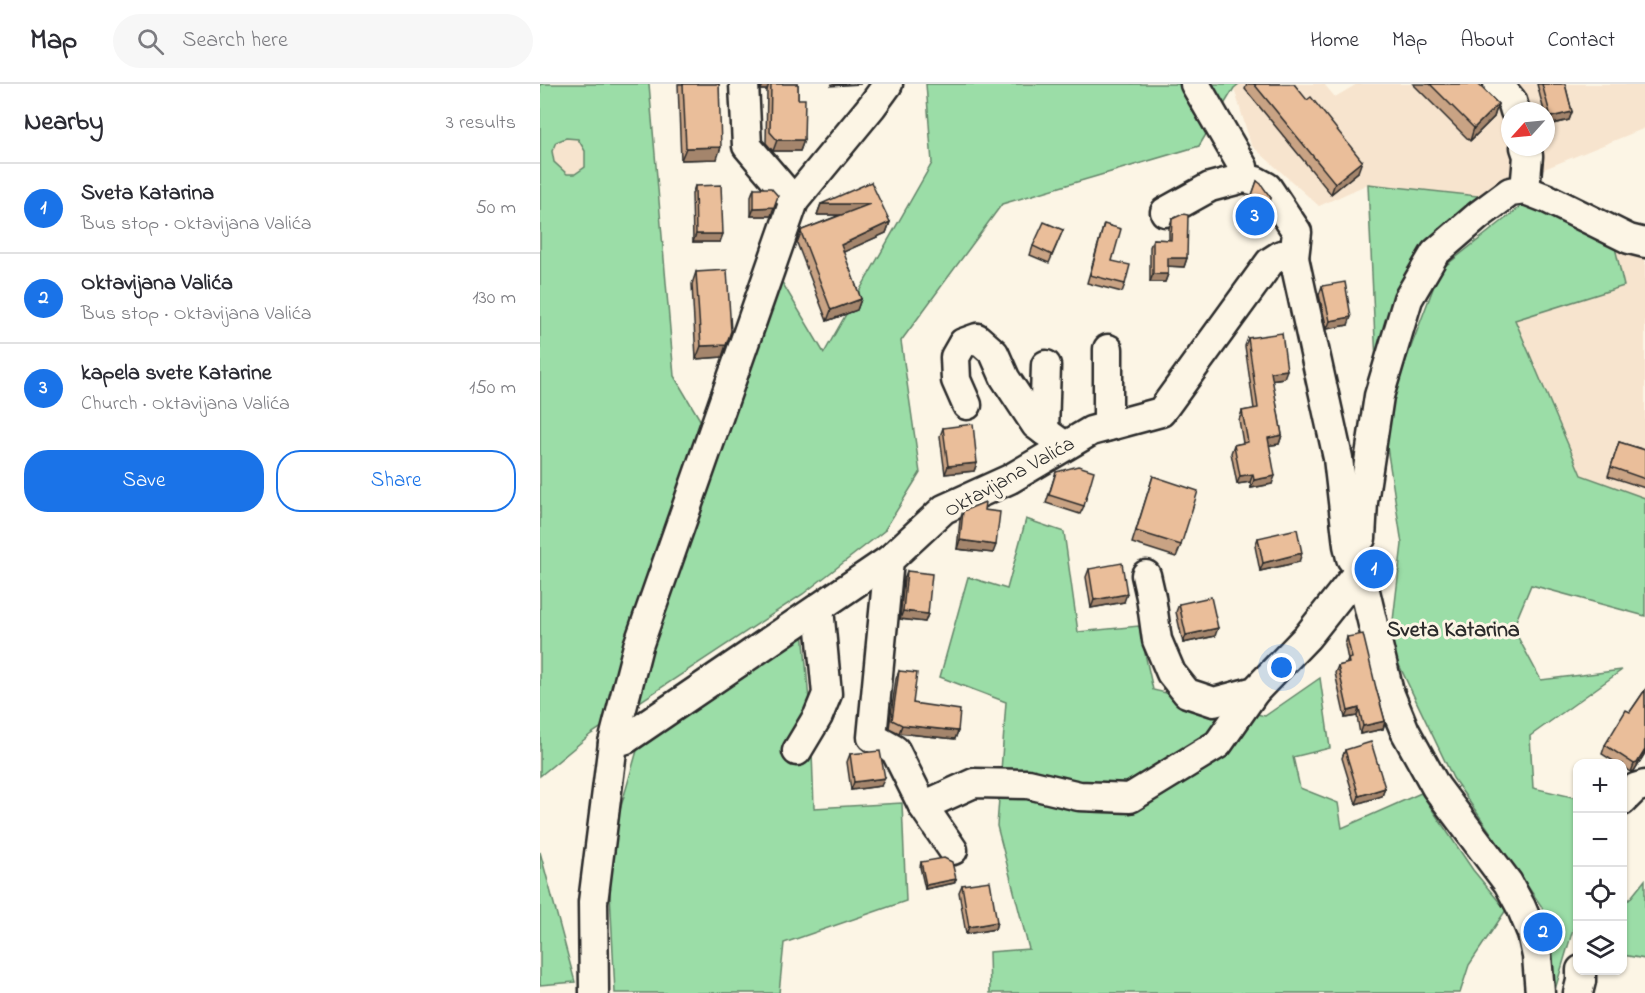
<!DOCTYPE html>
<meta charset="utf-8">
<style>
:root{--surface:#fff;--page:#f7f7f7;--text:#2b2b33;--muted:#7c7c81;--line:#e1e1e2;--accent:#1a73e8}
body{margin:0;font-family:"Indie Flower",sans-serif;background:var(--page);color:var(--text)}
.controls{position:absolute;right:18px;bottom:18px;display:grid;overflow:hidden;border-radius:12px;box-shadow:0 2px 4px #0004}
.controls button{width:54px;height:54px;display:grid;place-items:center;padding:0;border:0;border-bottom:2px solid var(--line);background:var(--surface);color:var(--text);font:30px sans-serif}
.compass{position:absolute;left:961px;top:18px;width:54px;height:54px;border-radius:50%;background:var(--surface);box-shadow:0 2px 4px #0004;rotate:243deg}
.you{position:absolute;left:742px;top:584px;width:21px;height:21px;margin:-15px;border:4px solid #fff;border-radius:50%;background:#1a73e8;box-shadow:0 0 0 9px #1a73e833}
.badge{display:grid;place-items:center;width:39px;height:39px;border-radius:50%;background:var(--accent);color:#fff;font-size:20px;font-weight:700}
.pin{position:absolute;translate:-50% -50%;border:3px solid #fff;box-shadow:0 2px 6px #0006}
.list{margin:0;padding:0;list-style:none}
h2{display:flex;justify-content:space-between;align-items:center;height:78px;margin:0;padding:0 24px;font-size:26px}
h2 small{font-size:20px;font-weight:400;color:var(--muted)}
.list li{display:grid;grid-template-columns:39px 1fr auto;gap:18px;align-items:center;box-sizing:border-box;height:90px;padding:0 24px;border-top:2px solid var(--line)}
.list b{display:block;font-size:22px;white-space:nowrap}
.list p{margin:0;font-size:20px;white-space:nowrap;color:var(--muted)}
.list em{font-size:20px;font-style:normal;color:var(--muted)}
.actions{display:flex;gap:12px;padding:18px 24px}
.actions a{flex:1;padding:14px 0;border:2px solid var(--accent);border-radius:24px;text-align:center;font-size:21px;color:var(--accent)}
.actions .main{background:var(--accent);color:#fff}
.icon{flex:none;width:33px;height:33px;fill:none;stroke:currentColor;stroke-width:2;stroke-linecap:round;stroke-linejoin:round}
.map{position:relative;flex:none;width:1105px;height:909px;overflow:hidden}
header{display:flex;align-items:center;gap:36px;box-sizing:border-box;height:84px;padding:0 30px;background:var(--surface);border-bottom:2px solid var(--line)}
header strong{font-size:28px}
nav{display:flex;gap:33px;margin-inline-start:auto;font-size:21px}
.search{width:420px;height:54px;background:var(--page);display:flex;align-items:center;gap:15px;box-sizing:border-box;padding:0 21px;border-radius:33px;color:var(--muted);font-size:22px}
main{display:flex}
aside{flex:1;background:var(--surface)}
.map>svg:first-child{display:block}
.built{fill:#f7e4ce;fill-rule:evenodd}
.green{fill:#9bdda7;stroke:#638469;stroke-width:1.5;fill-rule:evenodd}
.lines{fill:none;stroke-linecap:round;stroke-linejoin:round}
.minor-casing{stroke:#2b2b2b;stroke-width:33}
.minor{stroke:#fcf5e5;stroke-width:28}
.wall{fill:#c9a384;stroke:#2b2b2b;stroke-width:1.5}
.shaded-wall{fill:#a4856c;stroke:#2b2b2b;stroke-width:1.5}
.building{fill:#eabe9a;stroke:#2b2b2b;stroke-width:1.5}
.labels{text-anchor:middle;stroke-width:6;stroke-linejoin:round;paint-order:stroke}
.street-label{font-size:21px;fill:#2b2b2b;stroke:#fcf5e5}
.neighbourhood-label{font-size:22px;font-weight:bold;fill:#2b2b2b;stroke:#fcf5e5}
</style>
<header>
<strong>Map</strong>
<div class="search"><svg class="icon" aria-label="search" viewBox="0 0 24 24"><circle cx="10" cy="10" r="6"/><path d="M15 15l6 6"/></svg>Search here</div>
<nav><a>Home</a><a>Map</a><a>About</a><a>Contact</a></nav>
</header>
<main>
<aside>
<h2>Nearby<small>3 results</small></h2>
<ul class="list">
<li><span class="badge">1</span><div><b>Sveta Katarina</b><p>Bus stop · Oktavijana Valića</p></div><em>50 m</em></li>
<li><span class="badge">2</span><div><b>Oktavijana Valića</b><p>Bus stop · Oktavijana Valića</p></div><em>130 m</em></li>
<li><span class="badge">3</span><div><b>kapela svete Katarine</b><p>Church · Oktavijana Valića</p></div><em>150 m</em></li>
</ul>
<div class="actions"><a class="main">Save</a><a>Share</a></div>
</aside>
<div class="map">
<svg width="1105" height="909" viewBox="0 0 1105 909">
<rect width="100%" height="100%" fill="#fcf5e5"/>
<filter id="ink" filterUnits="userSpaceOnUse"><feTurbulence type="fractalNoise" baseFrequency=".0167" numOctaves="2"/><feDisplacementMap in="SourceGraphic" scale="12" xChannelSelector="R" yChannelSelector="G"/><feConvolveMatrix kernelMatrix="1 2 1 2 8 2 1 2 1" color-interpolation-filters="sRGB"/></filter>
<g filter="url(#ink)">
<g class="built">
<path d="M 699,0 L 784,0 L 795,13 L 817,0 L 1105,0 L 1105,44 L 938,112 L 828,100 L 779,122 L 711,61 L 694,4 ZM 970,27 L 1006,27 L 1006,63 L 970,63 Z"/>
<path d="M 26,54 L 38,55 L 45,67 L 45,83 L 35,90 L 27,90 L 14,78 L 12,67 L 16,58 Z"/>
<path d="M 1074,159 L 1105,169 L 1105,414 L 1041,391 L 975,236 L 1084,202 Z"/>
</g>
<g class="green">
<path d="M 0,0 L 109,0 L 134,292 L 166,346 L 223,166 L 284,269 L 392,79 L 386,0 L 699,0 L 694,4 L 659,62 L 462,120 L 361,257 L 380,389 L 344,447 L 263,510 L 51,650 L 0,692 ZM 26,54 L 38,55 L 45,67 L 45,83 L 35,90 L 27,90 L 14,78 L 12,67 L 16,58 Z"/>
<path d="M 828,100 L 938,112 L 893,153 L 837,301 Z"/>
<path d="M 984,120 L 1074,159 L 1084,202 L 975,236 L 1041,391 L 1105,414 L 1105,532 L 991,501 L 973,544 L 1001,596 L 1082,586 L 990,652 L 993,704 L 1037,714 L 1037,832 L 1014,909 L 1002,823 L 913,694 L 850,562 L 862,460 L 843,337 L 900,186 Z"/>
<path d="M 486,435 L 524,448 L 538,548 L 599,542 L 613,606 L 725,632 L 780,594 L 790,664 L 753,673 L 760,704 L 798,719 L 802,744 L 881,709 L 933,786 L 966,826 L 929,881 L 920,909 L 450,909 L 449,868 L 489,865 L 457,742 L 466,618 L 400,593 L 428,493 L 467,505 Z"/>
<path d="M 263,546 L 271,640 L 274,724 L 362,719 L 366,817 L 244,859 L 239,909 L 75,909 L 68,768 L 98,663 Z"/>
<path d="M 0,768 L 35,898 L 0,901 Z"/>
<path d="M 1105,796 L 1105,875 L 1083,871 L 1082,816 L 1089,816 Z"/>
</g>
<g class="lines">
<defs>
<g id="minor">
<path d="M 204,0 L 207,62 L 254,117"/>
<path d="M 655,0 L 703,83 L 704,94"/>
<path d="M 958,0 L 972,17 L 975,27"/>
<path d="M 985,106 L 988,72 L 985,63"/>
<path d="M 625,128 L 670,103 L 704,94 L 716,97 L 727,103 L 757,148 L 754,174"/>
<path d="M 568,265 L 568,342"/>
<path d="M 427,321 L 416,296 L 415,273 L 423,259 L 437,254 L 454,269 L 465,294 L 496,341 L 525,362"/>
<path d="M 504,347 L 506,281"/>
<path d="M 821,454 L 823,418 L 839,312 L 868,215 L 895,169 L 939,131 L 970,108 L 985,106 L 1008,115 L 1089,155 L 1105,159"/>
<path d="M 606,491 L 611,513 L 617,556 L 631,589 L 647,609 L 674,618 L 715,607 L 767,553 L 820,486"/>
<path d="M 73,659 L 98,562 L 254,117 L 332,22 L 348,0"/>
<path d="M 257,667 L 278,632 L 287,610 L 279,524"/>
<path d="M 1082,717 L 1095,704 L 1105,701"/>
<path d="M 383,722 L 434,699 L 488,700 L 539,712 L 590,714 L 678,660 L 715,607"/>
<path d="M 413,766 L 383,722 L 355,666 L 332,653 L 349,476 L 404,425 L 470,395 L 551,347 L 621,328 L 730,178 L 741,171 L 754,174 L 798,374 L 808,461 L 811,474 L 820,486 L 849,608 L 865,647 L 896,703 L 968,799 L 981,823 L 992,849 L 997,872 L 1000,909"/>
<path d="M 54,909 L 53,818 L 73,659 L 86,655 L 349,476"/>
<path d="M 1038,909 L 1041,897 L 1041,886"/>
</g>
</defs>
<use href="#minor" class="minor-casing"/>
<use href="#minor" class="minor"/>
</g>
<g class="wall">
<path d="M 138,0 L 179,0 L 177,75 L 141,76 Z"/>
<path d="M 220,0 L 258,0 L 258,15 L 264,56 L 260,67 L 233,67 L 226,59 L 227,6 L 221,6 Z"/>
<path d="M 707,0 L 754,0 L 818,88 L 791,110 L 705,5 Z"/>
<path d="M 873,0 L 938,0 L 958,20 L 954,33 L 930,57 Z"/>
<path d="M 997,0 L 1025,0 L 1032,28 L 1029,36 L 1008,41 L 1006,34 L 1006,27 L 1004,27 Z"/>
<path d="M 717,97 L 731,114 L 718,150 L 701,144 Z"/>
<path d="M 155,102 L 180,158 L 153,158 L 152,110 Z"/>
<path d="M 214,104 L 231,132 L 211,132 L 211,112 Z"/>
<path d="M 281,120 L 350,138 L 346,149 L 303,168 L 321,215 L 317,226 L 287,237 L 257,159 L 262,146 L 300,131 L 277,131 Z"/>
<path d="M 632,135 L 647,174 L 644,183 L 628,182 L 628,190 L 625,198 L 610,198 L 610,163 L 613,155 L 629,156 L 629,144 Z"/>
<path d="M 564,140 L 572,177 L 585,200 L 582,208 L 547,199 Z"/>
<path d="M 523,146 L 509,179 L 490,171 L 493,162 Z"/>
<path d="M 156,188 L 182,273 L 156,275 L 152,200 Z"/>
<path d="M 782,202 L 808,241 L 787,245 L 779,211 Z"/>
<path d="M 708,254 L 744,294 L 732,296 L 742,351 L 739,360 L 729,361 L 732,400 L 711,404 L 710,398 L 697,400 L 691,369 L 694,361 L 703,359 L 699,336 L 702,327 L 714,325 L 705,262 Z"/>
<path d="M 403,344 L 437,379 L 434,387 L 405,390 L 400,352 Z"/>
<path d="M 1079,358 L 1105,366 L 1105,404 L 1068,392 Z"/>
<path d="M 516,388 L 544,422 L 540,430 L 506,419 Z"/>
<path d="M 613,392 L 641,461 L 636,473 L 592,459 Z"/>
<path d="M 444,426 L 453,469 L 417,465 L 420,436 L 423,427 Z"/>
<path d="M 718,454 L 759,478 L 720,487 L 715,462 Z"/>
<path d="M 549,485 L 584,518 L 551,524 L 546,493 Z"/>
<path d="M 367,487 L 388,530 L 385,538 L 360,535 L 364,495 Z"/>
<path d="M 639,520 L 675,552 L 643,559 L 636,528 Z"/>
<path d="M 807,553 L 836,604 L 845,637 L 843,645 L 820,650 L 817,632 L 805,634 L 795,589 L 798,582 L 806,580 L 808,576 L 805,561 Z"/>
<path d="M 359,587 L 373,619 L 418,647 L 415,655 L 359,649 L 349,644 L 356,595 Z"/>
<path d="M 1105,606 L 1105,669 L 1094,687 L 1091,688 L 1083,682 L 1083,680 L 1078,680 L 1062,670 L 1065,661 L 1090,628 Z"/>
<path d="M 805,666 L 845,704 L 842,712 L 816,720 L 802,674 Z"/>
<path d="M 310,670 L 341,702 L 311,706 L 307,678 Z"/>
<path d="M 381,778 L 416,795 L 414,799 L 385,805 L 380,783 Z"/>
<path d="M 422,801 L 457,838 L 455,845 L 426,850 L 419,808 Z"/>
</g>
<g class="shaded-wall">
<path d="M 223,0 L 229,0 L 227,6 L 221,6 Z"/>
<path d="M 292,0 L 321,0 L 291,2 Z"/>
<path d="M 958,20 L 954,33 L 930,57 L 934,44 Z"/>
<path d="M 1032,28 L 1029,36 L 1008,41 L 1011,33 Z"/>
<path d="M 237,56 L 264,56 L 260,67 L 233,67 Z"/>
<path d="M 181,63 L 177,75 L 141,76 L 146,64 Z"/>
<path d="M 822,77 L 818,88 L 791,110 L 795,99 Z"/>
<path d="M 281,120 L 330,120 L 326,131 L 277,131 Z"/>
<path d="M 234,123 L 231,132 L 211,132 L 214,124 Z"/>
<path d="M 350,138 L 346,149 L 297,171 L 301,161 Z"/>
<path d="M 156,150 L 183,150 L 180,158 L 153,158 Z"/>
<path d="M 628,174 L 647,174 L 644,183 L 625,182 Z"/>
<path d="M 613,190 L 628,190 L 625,198 L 610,198 Z"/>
<path d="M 321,215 L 317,226 L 287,237 L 291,226 Z"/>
<path d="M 811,233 L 808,241 L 787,245 L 790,237 Z"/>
<path d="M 186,261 L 182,273 L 156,275 L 161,262 Z"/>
<path d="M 747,286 L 744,294 L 728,296 L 731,288 Z"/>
<path d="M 742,351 L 739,360 L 725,362 L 728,354 Z"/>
<path d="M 437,379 L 434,387 L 405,390 L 408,382 Z"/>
<path d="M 713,390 L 710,398 L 697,400 L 700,392 Z"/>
<path d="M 735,392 L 732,400 L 711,404 L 714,396 Z"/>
<path d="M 420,456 L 456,461 L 453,469 L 417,465 Z"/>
<path d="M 762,469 L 759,478 L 720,487 L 723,479 Z"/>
<path d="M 587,510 L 584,518 L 551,524 L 554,516 Z"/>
<path d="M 363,527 L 388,530 L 385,538 L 360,535 Z"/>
<path d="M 678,544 L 675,552 L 643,559 L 646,551 Z"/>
<path d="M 819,624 L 817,632 L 805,634 L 808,627 Z"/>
<path d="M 845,637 L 843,645 L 820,650 L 823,642 Z"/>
<path d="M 362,641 L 418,647 L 415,655 L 359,649 Z"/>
<path d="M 1105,666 L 1105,669 L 1094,687 L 1091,688 L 1094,680 Z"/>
<path d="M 345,694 L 341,702 L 311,706 L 314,698 Z"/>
<path d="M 845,704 L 842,712 L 816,720 L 819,712 Z"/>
<path d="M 416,795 L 414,799 L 385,805 L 386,801 Z"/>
<path d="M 457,838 L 455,845 L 426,850 L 429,843 Z"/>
</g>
<g class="building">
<path d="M 143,0 L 179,0 L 181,63 L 146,64 Z"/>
<path d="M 231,0 L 258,0 L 258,15 L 265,15 L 264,56 L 237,56 L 230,48 Z"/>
<path d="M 714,0 L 754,0 L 767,16 L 771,13 L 822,77 L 795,99 Z"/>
<path d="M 890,0 L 938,0 L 958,20 L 934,44 Z"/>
<path d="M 1002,0 L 1025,0 L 1032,28 L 1011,33 Z"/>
<path d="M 717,97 L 721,100 L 731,114 L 724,134 L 706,128 Z"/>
<path d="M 331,98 L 350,138 L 301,161 L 321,215 L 291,226 L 261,148 L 262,146 L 330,120 L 281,120 Z"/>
<path d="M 181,101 L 183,150 L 156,150 L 155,102 Z"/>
<path d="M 214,104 L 231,104 L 238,112 L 234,123 L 214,124 Z"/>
<path d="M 643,130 L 648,131 L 647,174 L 628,174 L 628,190 L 613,190 L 613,155 L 631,156 L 632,135 Z"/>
<path d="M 504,138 L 523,146 L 512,171 L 493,162 Z"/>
<path d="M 564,140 L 581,145 L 572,177 L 590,181 L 585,200 L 550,191 Z"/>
<path d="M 187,186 L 191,247 L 186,261 L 161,262 L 156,188 Z"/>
<path d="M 805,198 L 811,233 L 790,237 L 782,202 Z"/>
<path d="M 742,249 L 747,286 L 731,288 L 742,351 L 728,354 L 735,392 L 714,396 L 713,390 L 700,392 L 694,361 L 708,358 L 702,327 L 718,324 L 708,254 Z"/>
<path d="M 433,340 L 437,379 L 408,382 L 403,344 Z"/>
<path d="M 1079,358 L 1105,366 L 1105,395 L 1071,383 Z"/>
<path d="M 538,382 L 554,387 L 544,422 L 509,411 L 516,388 Z"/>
<path d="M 613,392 L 658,407 L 641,461 L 596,447 Z"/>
<path d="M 445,418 L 444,426 L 460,428 L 456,461 L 420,456 L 423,427 Z"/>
<path d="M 757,445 L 762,469 L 723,479 L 718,454 Z"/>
<path d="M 582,479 L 587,510 L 554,516 L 549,485 Z"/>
<path d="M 367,487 L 392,490 L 388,530 L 363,527 Z"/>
<path d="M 671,513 L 678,544 L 646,551 L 639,520 Z"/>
<path d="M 823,550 L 836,604 L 845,637 L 823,642 L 819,624 L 808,627 L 798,582 L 809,579 L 808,575 L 812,574 L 807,553 Z"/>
<path d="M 359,587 L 377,589 L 373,619 L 420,626 L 418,647 L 362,641 L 352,636 Z"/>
<path d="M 1105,606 L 1105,666 L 1097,679 L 1094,680 L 1065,661 L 1086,626 L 1090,628 Z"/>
<path d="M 831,658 L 845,704 L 819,712 L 805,666 Z"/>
<path d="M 340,667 L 345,694 L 314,698 L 310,670 Z"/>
<path d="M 404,774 L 412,778 L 416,795 L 386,801 L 381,778 Z"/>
<path d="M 450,797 L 457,838 L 429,843 L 422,801 Z"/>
</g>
</g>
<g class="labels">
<g class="street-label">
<text transform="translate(469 392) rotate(-29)" y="7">Oktavijana Valića</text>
</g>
<g class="neighbourhood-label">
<text x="913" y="552">Sveta Katarina</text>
</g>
</g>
</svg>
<div class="controls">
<button>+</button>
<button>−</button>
<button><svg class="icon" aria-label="locate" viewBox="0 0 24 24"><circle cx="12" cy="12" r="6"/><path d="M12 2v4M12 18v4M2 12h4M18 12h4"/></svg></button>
<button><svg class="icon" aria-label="layers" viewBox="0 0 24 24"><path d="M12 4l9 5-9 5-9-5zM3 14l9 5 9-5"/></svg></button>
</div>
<svg class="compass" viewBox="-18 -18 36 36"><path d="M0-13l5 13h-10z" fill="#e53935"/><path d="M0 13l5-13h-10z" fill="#7c7c81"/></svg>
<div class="you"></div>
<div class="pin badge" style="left:834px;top:485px">1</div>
<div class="pin badge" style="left:1003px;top:848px">2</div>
<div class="pin badge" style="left:715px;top:132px">3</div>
</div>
</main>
